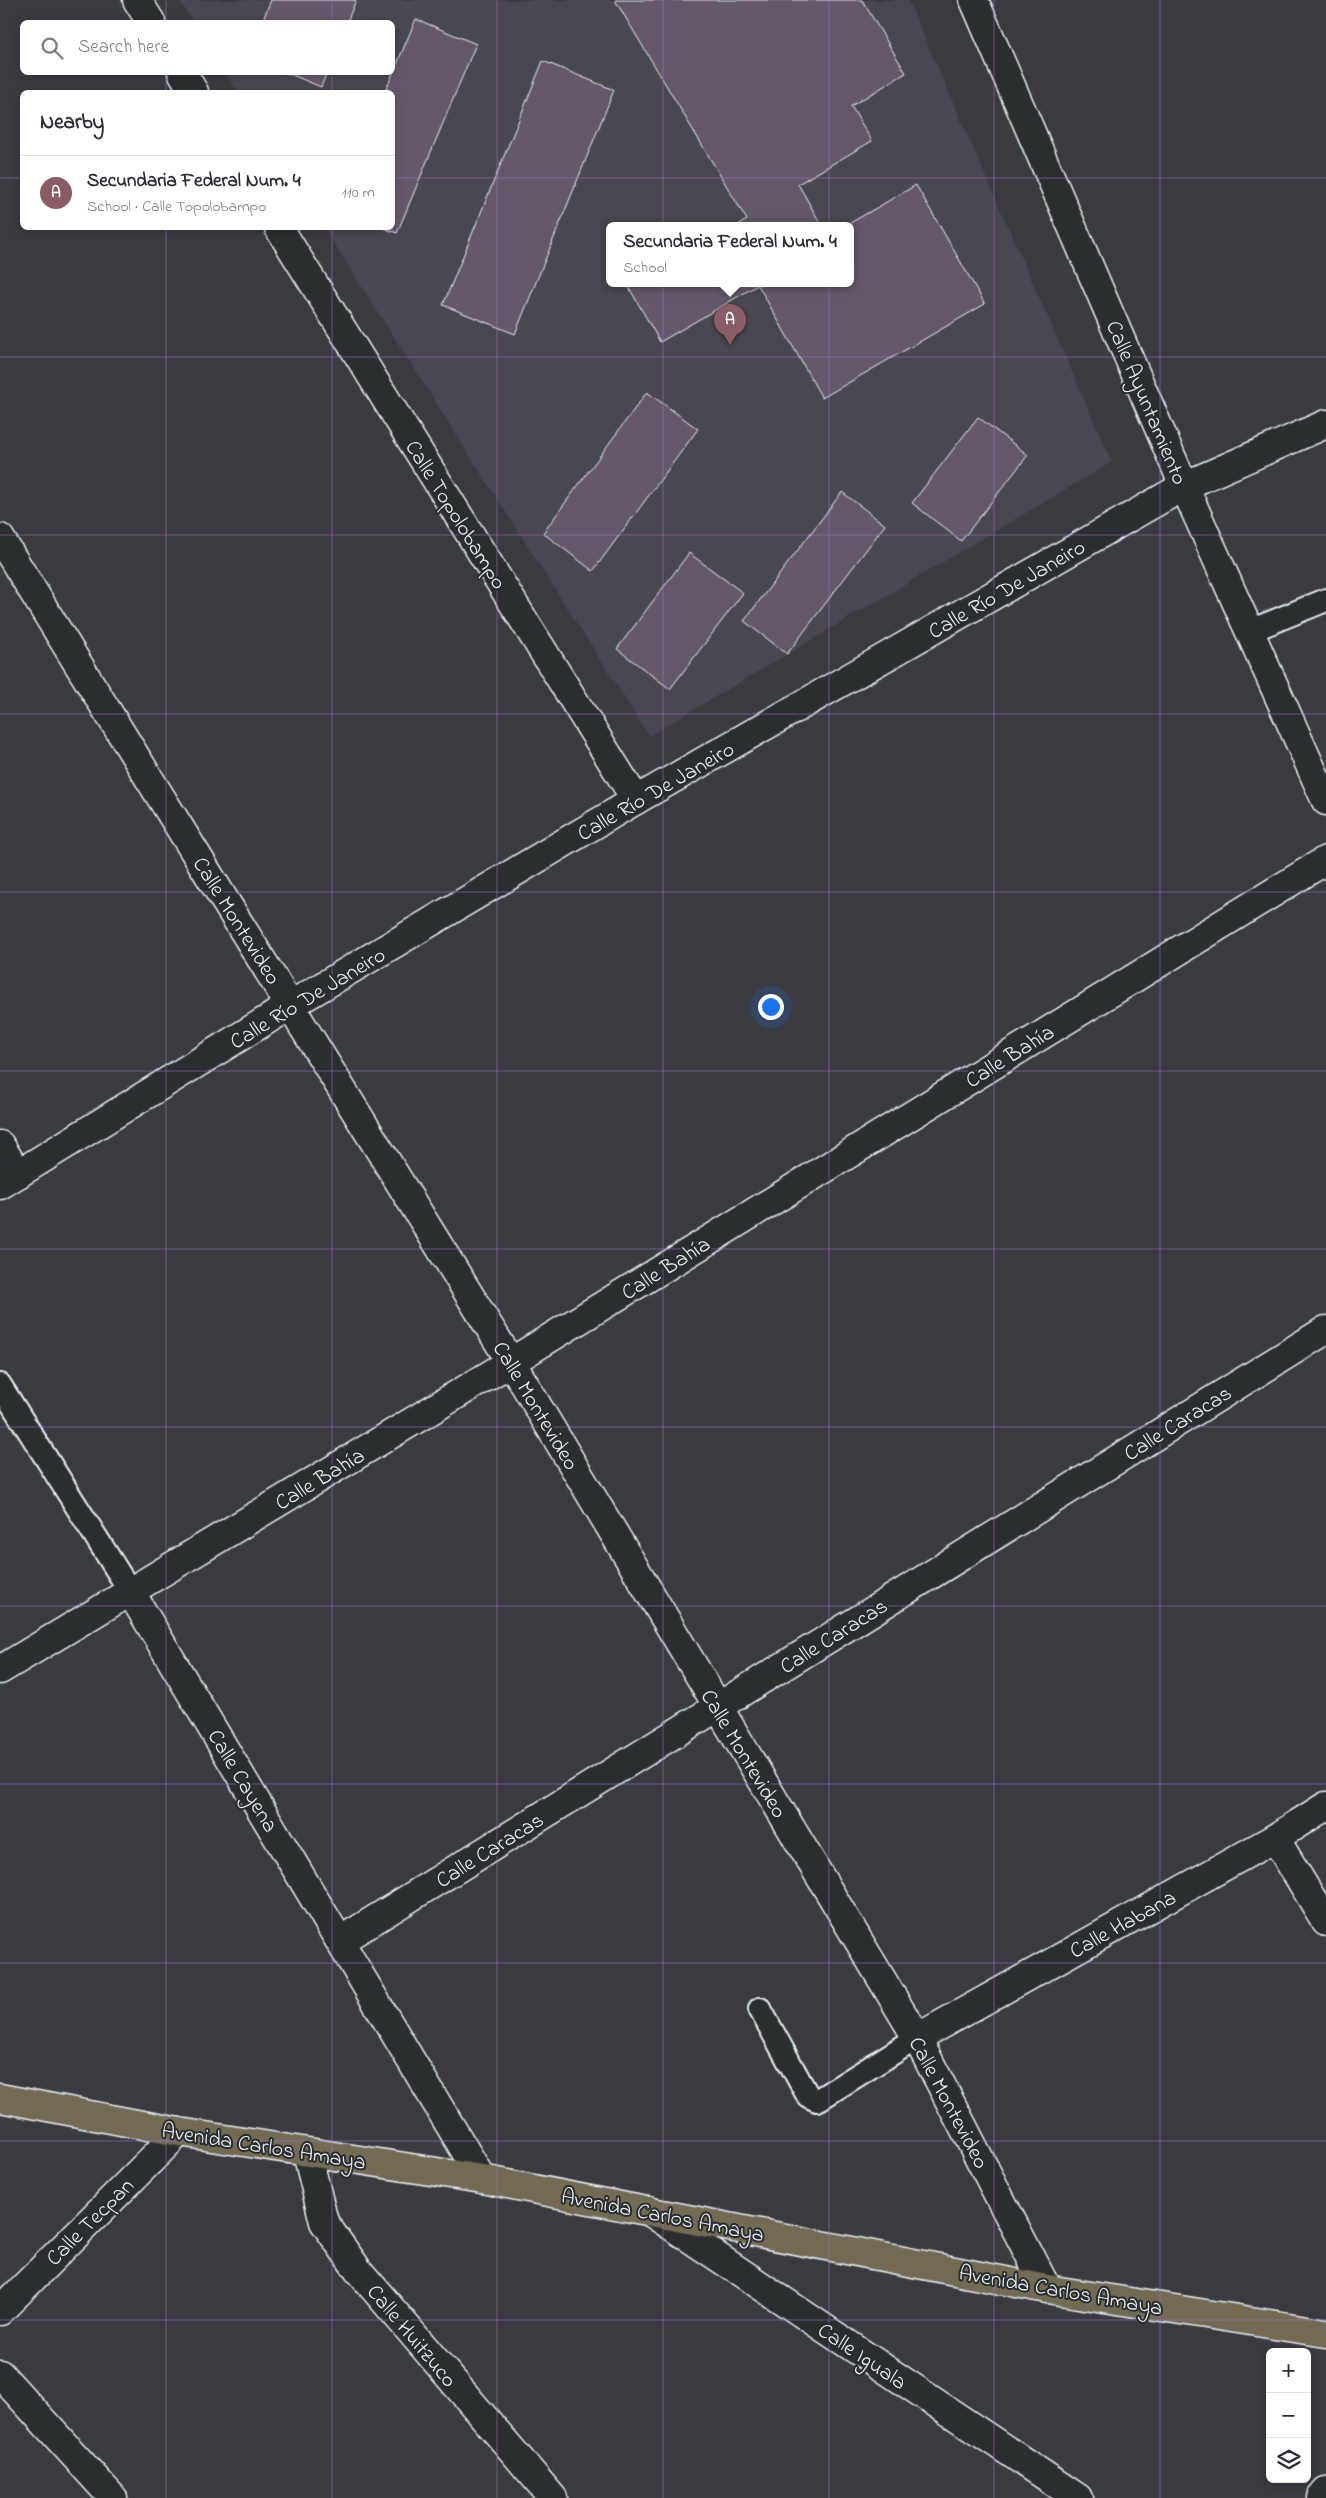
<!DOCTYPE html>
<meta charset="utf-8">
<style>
:root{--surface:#fff;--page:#f2f2f3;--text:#2b2b33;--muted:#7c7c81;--line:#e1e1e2;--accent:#8a5d65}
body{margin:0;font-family:"Indie Flower",sans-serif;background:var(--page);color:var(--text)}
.controls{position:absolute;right:15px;bottom:15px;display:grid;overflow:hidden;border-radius:8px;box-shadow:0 2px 8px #0003}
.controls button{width:45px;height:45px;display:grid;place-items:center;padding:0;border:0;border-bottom:1px solid var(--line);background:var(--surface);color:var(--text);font:25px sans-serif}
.you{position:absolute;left:770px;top:1006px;width:18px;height:18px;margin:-12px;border:4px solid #fff;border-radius:50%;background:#1a73e8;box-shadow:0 0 0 8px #1a73e833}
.badge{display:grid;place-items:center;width:32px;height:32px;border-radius:50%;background:var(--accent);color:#fff;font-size:16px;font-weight:700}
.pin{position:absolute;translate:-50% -41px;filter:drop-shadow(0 1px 2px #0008)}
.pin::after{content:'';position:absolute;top:26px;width:18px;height:15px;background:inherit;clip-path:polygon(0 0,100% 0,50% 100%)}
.popup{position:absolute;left:606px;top:222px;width:248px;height:65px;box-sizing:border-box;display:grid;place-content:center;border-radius:8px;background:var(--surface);filter:drop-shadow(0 1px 4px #0005);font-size:16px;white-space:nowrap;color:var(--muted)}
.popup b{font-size:19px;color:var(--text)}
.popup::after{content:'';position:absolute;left:50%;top:100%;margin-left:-10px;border:10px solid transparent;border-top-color:var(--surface)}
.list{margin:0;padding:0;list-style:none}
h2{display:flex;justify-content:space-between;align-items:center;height:65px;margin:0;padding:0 20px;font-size:21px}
h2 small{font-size:16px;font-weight:400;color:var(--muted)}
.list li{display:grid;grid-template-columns:32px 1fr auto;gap:15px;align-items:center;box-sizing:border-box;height:75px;padding:0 20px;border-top:1px solid var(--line)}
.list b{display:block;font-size:19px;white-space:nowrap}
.list p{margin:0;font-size:16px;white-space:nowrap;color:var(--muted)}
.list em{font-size:16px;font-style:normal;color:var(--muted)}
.icon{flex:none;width:28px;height:28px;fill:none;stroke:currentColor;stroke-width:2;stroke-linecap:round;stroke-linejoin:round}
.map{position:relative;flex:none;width:1326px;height:2498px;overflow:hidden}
.search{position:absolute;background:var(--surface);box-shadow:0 2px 8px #0003;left:20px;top:20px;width:375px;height:55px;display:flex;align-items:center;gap:12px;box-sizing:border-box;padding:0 18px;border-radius:8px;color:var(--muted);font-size:19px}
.panel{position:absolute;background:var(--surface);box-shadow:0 2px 8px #0003;left:20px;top:90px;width:375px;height:140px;border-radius:8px}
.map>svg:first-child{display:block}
.built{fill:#4a464f;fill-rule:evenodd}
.building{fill:#635969;stroke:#e8f1f8}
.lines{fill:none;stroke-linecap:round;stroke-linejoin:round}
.lane-casing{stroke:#e8f1f8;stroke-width:26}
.street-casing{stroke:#e8f1f8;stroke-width:31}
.secondary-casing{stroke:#e8f1f8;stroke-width:31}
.primary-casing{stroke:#e8f1f8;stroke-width:31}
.lane{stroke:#2a2d2e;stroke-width:22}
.street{stroke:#2a2d2e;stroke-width:28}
.secondary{stroke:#2a2d2e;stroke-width:28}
.primary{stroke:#736b52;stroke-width:28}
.grid{fill:none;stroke:#a171d3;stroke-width:1;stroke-opacity:0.55}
.labels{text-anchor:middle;stroke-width:4;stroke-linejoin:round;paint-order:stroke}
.street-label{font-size:22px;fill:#e8f1f8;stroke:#2a2d2e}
</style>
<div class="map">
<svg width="1326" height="2498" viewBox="0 0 1326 2498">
<rect width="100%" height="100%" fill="#3b3a40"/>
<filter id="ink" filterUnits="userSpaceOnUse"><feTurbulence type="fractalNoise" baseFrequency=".02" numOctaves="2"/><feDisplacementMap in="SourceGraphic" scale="10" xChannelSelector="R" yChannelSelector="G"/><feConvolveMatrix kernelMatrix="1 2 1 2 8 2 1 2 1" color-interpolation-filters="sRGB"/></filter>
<g filter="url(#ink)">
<path class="built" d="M 179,0 L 908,0 L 1112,462 L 649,736 L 324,228 L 392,228 L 392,92 L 238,92 L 225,73 L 392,72 L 392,22 L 193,22 ZM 610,226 L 850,226 L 850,284 L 610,284 Z"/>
<g class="building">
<path d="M 271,0 L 356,0 L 347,22 L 262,22 Z"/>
<path d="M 615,0 L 862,0 L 906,73 L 851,106 L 872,141 L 798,184 L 822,226 L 736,226 L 747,220 Z"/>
<path d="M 416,19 L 476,44 L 397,233 L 383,228 L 392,228 L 392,92 L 385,92 Z"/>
<path d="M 543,61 L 614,90 L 515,334 L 443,305 Z"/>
<path d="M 285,72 L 327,72 L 321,87 Z"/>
<path d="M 916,185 L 985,304 L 822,398 L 758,285 L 660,342 L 627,284 L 850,284 L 850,226 L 845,226 Z"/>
<path d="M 647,392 L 698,429 L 593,571 L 543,533 Z"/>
<path d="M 978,417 L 1028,455 L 961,541 L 912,503 Z"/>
<path d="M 842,492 L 885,525 L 787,654 L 744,621 Z"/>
<path d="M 689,553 L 743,593 L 670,689 L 617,649 Z"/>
</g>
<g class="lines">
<defs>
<g id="lane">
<path d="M 1250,631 L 1326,600"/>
<path d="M 0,1385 L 130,1591"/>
<path d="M 760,2009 L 808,2096 L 817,2100 L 821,2098 L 917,2038"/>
</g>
<g id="street">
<path d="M 137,0 L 151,22"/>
<path d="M 182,72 L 194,92"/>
<path d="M 279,228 L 636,800"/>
<path d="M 0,538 L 511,1362 L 917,2038 L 1047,2289"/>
<path d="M 0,1145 L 18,1174"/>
<path d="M 0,1185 L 291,1005 L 636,800 L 1184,486"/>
<path d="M 130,1591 L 482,2179"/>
<path d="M 0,1670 L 511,1362 L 1326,860"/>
<path d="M 1275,1838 L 1326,1922"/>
<path d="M 340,1941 L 1326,1330"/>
<path d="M 917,2038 L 1275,1838 L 1326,1806"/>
<path d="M 307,2153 L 324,2222 L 358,2270 L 553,2498"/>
<path d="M 649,2211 L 1078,2498"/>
<path d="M 0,2311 L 179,2132"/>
<path d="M 0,2374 L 113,2498"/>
<path d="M 1321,2498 L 1326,2492"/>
</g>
<g id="secondary">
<path d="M 974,0 L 1184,486 L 1326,801"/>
<path d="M 1184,486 L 1326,424"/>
</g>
<path id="primary" d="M 0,2098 L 179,2132 L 482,2179 L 1047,2289 L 1326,2333"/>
</defs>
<use href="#lane" class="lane-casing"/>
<use href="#street" class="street-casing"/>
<use href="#secondary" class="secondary-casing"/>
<use href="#primary" class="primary-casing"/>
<use href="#lane" class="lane"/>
<use href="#street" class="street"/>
<use href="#secondary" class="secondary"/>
<use href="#primary" class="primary"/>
</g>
</g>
<path class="grid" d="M 166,0 L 166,22M 332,0 L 332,22M 497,0 L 497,2498M 663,0 L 663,2498M 829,0 L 829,2498M 994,0 L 994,2498M 1160,0 L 1160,2498M 166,72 L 166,92M 332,72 L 332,92M 0,178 L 22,178M 392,178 L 1326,178M 166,228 L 166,2498M 332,228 L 332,2498M 0,357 L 1326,357M 0,535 L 1326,535M 0,714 L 1326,714M 0,892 L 1326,892M 0,1071 L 1326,1071M 0,1249 L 1326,1249M 0,1427 L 1326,1427M 0,1606 L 1326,1606M 0,1784 L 1326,1784M 0,1963 L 1326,1963M 0,2141 L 1326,2141M 0,2320 L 1326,2320"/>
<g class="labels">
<g class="street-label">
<text transform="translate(1148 402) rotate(67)" y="8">Calle Ayuntamiento</text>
<text transform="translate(457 514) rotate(58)" y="8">Calle Topolobampo</text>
<text transform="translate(1006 588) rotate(-30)" y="8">Calle Río De Janeiro</text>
<text transform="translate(655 790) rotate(-30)" y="8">Calle Río De Janeiro</text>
<text transform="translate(238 920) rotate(58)" y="8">Calle Montevideo</text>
<text transform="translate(307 997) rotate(-31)" y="8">Calle Río De Janeiro</text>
<text transform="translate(1009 1055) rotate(-32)" y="8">Calle Bahía</text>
<text transform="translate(665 1267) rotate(-32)" y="8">Calle Bahía</text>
<text transform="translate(537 1405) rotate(59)" y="8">Calle Montevideo</text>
<text transform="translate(1177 1422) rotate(-32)" y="8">Calle Caracas</text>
<text transform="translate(319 1478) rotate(-31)" y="8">Calle Bahía</text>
<text transform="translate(833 1635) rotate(-32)" y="8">Calle Caracas</text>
<text transform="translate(745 1753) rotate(59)" y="8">Calle Montevideo</text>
<text transform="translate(244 1780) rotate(59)" y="8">Calle Cayena</text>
<text transform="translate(489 1849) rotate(-32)" y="8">Calle Caracas</text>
<text transform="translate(1122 1923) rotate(-29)" y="8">Calle Habana</text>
<text transform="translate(950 2102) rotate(62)" y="8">Calle Montevideo</text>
<text transform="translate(264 2145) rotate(9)" y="8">Avenida Carlos Amaya</text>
<text transform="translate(663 2214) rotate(11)" y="8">Avenida Carlos Amaya</text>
<text transform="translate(89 2221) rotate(-45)" y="8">Calle Tecpan</text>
<text transform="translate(1061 2289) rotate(10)" y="8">Avenida Carlos Amaya</text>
<text transform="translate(413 2335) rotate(50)" y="8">Calle Huitzuco</text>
<text transform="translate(863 2355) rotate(34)" y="8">Calle Iguala</text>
</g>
</g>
</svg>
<div class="controls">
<button>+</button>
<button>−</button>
<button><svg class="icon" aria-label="layers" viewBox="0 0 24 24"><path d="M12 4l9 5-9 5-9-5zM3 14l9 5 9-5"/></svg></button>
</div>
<div class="you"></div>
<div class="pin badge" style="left:730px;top:345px">A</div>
<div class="popup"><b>Secundaria Federal Num. 4</b>School</div>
<div class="search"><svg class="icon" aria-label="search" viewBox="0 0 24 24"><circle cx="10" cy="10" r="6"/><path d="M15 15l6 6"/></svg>Search here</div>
<section class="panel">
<h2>Nearby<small></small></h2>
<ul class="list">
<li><span class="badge">A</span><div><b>Secundaria Federal Num. 4</b><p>School · Calle Topolobampo</p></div><em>110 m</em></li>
</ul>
</section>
</div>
